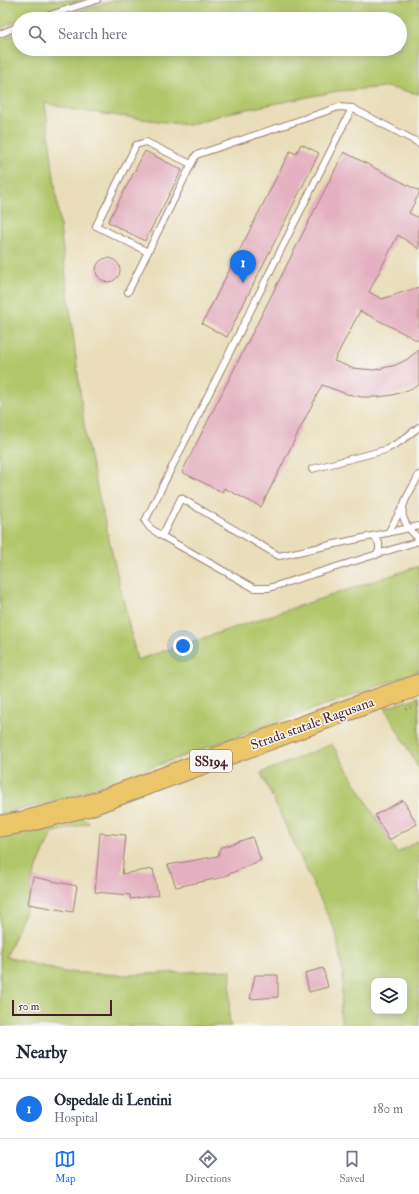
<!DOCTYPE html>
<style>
:root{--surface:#fff;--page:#f6f6f7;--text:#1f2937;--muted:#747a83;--line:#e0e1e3;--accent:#1a73e8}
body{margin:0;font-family:"IM FELL Double Pica",serif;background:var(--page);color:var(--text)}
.controls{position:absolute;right:12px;bottom:12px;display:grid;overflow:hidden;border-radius:8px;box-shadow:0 2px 10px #0003}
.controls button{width:36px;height:36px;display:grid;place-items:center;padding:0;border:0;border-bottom:1px solid var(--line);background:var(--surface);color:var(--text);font:20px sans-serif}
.scale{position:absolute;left:12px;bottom:10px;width:100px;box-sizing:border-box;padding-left:4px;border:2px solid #4a1f2b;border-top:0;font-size:11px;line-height:14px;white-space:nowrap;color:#4a1f2b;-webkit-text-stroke:3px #f6f6f2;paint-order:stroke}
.you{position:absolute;left:183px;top:646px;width:14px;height:14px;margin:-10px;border:3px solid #fff;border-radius:50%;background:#1a73e8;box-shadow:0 0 0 6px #1a73e833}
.badge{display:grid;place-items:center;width:26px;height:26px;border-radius:50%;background:var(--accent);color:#fff;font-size:13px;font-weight:700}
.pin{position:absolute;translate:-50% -33px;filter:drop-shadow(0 1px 2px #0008)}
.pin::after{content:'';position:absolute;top:21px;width:14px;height:12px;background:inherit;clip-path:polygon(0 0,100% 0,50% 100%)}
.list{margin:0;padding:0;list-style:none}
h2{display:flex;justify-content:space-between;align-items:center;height:52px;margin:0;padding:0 16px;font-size:17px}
h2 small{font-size:13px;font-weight:400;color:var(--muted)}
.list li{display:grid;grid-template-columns:26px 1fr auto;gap:12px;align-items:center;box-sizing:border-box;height:60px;padding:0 16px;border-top:1px solid var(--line)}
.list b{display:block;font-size:15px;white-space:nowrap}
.list p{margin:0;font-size:13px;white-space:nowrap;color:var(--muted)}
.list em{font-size:13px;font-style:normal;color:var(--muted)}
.icon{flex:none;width:22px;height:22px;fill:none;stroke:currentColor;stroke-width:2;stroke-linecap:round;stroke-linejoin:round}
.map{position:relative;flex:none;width:419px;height:1026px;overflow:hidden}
.search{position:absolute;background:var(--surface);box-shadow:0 2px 10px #0003;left:12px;right:12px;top:12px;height:44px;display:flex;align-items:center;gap:10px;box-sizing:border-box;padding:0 14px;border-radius:22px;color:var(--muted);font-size:15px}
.sheet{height:112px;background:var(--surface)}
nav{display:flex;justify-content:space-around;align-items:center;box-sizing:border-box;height:56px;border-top:1px solid var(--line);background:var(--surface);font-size:11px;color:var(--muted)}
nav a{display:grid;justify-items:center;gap:2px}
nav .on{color:var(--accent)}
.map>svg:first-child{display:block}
.green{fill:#b2c76b;stroke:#7e734b;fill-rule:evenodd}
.building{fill:#e4afc0}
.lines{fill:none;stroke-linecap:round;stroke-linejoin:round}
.lane-casing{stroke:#9a7e72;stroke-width:8}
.primary-casing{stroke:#9a7e72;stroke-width:23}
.path{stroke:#9a7e72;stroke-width:2.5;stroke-dasharray:1 3;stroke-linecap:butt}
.lane{stroke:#fff;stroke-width:6}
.primary{stroke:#ebc669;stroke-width:21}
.labels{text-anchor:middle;stroke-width:3;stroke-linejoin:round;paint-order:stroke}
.shield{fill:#f6f6f2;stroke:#7e6067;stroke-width:1}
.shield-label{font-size:13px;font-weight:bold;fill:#4a1f2b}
.street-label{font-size:14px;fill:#4a1f2b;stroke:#f6f6f2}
</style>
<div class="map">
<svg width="419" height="1026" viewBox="0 0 419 1026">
<rect width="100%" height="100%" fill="#f6f6f2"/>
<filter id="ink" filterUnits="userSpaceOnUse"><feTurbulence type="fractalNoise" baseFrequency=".025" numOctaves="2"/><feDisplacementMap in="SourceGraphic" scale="8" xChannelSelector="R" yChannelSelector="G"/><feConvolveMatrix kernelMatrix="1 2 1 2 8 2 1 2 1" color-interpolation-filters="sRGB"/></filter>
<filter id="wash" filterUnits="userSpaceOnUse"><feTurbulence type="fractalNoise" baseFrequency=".012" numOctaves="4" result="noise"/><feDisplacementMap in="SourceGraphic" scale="16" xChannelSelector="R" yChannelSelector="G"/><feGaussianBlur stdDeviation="0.9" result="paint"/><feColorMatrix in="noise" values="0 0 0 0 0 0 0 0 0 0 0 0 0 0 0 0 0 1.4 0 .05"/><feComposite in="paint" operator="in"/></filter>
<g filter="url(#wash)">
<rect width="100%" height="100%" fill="#e9deb9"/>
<g class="green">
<path d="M 0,0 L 83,0 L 19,19 L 19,20 L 0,28 Z"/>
<path d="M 115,0 L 419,0 L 419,94 L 386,87 L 338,91 L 228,113 L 188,125 L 74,110 L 45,103 L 86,440 L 137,660 L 419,566 L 419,671 L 58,801 L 0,814 L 0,40 L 19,32 L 19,49 L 400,49 L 400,19 L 54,19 Z"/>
<path d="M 419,697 L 419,769 L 385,708 Z"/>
<path d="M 332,744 L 397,853 L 419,840 L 419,1026 L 343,1026 L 340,1015 L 343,976 L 336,933 L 261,773 ZM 374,981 L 404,981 L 404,1011 L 374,1011 Z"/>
<path d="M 81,817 L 89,823 L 52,833 L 33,877 L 28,904 L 6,957 L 64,972 L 125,975 L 231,970 L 229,1017 L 231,1026 L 0,1026 L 0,835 Z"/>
</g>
<g id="blocks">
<g class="building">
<path d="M 301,144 L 319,153 L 227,337 L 202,324 L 290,151 L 296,154 Z"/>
<path d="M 145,151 L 182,170 L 145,241 L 108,222 Z"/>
<path d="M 344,152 L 419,191 L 419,194 L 409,213 L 419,218 L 419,249 L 398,235 L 369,292 L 382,299 L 419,287 L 419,341 L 360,311 L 334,361 L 352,368 L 374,370 L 396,365 L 406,360 L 419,350 L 419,385 L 408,390 L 393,395 L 378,397 L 362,397 L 347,394 L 322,385 L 261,507 L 224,488 L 222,492 L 182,472 Z"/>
<circle cx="108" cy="270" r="12"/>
<path d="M 403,800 L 417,824 L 389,840 L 375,815 Z"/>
<path d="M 100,833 L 126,835 L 122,874 L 153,869 L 158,895 L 130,899 L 130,895 L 95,892 Z"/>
<path d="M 252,837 L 261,860 L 220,878 L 176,887 L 168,865 L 218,856 L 220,848 Z"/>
<path d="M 33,877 L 77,886 L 73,912 L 28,904 Z"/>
<path d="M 323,968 L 328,987 L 309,992 L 305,973 Z"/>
<path d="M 255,975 L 278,975 L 278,997 L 250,999 Z"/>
</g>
</g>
</g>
<g filter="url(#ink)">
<use href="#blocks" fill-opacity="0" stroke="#9a7e72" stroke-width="1"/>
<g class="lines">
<defs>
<g id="lane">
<path d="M 37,19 L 97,0"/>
<path d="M 0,34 L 19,26"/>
<path d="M 352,108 L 145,521 L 150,528 L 162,536 L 254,588 L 269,588 L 419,541"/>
<path d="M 148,252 L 96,226 L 136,145 L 146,142 L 191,164"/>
<path d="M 128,292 L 196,155 L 339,107 L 352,108 L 419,143"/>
<path d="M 312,469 L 385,450 L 401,441 L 419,427"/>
<path d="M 419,475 C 404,504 391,513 419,539"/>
<path d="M 388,533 L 402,508"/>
<path d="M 162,536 L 181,498 L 279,556 L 419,526"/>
<path d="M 373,536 L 379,543 L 379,551 L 376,555"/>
</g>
<path id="primary" d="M 0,826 L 24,822 L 90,805 L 367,703 L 419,685"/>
</defs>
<use href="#lane" class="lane-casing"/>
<use href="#primary" class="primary-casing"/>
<path class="path" d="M 406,709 L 419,705"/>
<use href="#lane" class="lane"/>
<use href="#primary" class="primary"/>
</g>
</g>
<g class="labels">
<rect class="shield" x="190" y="750" width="42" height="22" rx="3"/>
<g class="shield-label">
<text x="211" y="766">SS194</text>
</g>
<g class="street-label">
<text transform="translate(312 723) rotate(-20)" y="5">Strada statale Ragusana</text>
</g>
</g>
</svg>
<div class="controls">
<button><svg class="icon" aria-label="layers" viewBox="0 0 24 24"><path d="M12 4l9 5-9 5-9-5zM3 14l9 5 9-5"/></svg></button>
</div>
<div class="scale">50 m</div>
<div class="you"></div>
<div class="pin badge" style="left:243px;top:283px">1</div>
<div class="search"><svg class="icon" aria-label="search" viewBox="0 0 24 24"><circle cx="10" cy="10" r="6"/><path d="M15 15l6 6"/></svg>Search here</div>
</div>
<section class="sheet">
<h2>Nearby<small></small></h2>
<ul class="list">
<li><span class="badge">1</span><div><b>Ospedale di Lentini</b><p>Hospital</p></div><em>180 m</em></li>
</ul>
</section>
<nav>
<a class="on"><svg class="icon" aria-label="map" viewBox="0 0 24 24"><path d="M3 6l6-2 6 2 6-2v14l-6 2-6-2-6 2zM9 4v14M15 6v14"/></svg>Map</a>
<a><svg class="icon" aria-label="directions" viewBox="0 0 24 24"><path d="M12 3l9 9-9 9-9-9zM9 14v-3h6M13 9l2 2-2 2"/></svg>Directions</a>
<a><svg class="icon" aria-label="saved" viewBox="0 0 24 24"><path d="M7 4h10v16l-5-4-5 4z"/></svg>Saved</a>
</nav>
